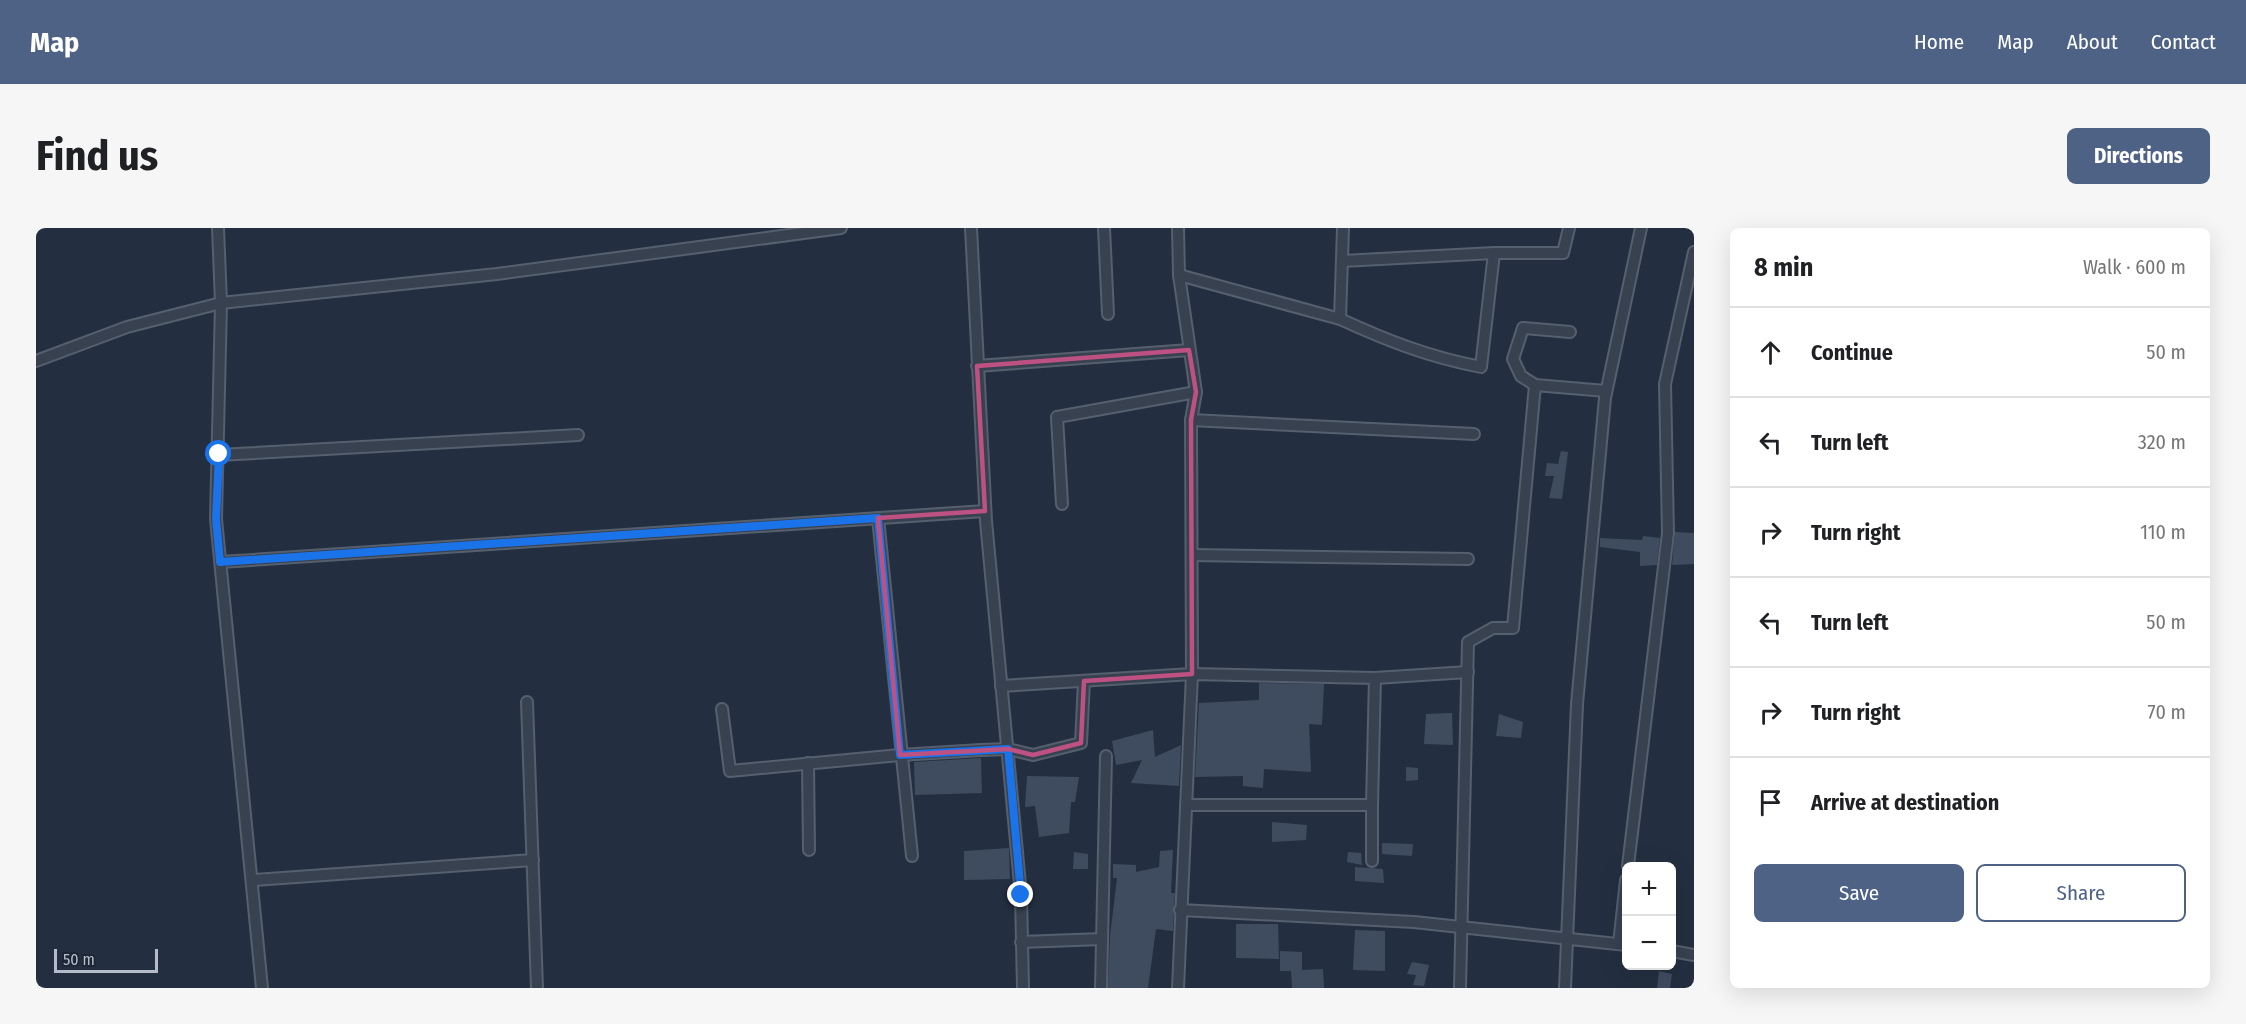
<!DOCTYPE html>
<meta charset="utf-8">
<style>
:root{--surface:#fff;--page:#f6f6f6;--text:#202124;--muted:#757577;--line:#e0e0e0;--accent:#4e6286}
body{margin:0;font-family:"Fira Sans Condensed",sans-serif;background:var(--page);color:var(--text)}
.controls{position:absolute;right:18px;bottom:18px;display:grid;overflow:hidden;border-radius:9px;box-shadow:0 6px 24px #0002}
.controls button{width:54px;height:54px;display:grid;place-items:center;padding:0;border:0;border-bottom:2px solid var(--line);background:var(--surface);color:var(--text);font:30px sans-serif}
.scale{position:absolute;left:18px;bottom:15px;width:104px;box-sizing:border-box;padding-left:6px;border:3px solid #b4bcca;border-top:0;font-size:16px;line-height:21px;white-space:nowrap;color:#b4bcca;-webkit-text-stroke:4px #1c2635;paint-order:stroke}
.stop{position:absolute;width:18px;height:18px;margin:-14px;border:4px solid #1a73e8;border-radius:50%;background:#fff}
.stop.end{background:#1a73e8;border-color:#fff;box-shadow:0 2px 6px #0008}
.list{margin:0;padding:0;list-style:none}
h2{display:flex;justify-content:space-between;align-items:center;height:78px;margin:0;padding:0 24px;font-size:26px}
h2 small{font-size:20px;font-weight:400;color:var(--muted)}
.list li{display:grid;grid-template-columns:39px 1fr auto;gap:18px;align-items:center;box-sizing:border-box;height:90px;padding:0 24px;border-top:2px solid var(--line)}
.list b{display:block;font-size:22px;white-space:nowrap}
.list em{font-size:20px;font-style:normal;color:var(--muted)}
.actions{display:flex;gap:12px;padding:18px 24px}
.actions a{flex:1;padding:14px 0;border:2px solid var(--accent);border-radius:9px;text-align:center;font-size:21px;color:var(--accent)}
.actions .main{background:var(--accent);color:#fff}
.icon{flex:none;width:33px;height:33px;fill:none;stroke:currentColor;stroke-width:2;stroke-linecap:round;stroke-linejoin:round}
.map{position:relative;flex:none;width:1658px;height:760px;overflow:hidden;border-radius:9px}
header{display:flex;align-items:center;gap:36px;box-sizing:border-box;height:84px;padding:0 30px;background:var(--accent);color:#fff}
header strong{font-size:28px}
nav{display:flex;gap:33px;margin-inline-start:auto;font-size:21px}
.intro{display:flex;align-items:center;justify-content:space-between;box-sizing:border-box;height:144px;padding:0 36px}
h1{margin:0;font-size:42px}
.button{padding:15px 27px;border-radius:9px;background:var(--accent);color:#fff;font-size:21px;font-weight:700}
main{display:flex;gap:36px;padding:0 36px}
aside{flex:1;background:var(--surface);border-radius:9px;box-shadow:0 6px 24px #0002}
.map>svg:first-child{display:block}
.building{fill:#3f4c60}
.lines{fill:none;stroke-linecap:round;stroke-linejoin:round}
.street-casing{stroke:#555f6d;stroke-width:14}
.street{stroke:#384150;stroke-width:10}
.route{stroke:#1a73e8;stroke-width:8}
.marked{fill:none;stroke:#bd5182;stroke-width:4.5;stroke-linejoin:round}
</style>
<header>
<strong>Map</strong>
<nav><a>Home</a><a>Map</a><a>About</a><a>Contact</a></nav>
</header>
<div class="intro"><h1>Find us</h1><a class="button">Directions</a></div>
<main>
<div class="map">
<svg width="1658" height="760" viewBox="0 0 1658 760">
<rect width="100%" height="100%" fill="#232f40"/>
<g class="building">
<path d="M 1525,223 L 1532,224 L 1526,271 L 1513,270 L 1518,248 L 1509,248 L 1511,235 L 1522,236 Z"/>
<path d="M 1639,304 L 1658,305 L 1658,336 L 1636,337 Z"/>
<path d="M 1607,308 L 1624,310 L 1621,337 L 1604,338 L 1604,324 L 1564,319 L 1564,310 L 1606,312 Z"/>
<path d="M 1223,455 L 1288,456 L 1286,497 L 1273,496 L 1275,544 L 1228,541 L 1227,560 L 1207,558 L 1207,548 L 1159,549 L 1163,475 L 1223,472 Z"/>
<path d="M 1416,485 L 1417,517 L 1388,516 L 1390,486 Z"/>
<path d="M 1463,486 L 1487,494 L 1485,510 L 1460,508 Z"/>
<path d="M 1117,502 L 1119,529 L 1145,517 L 1143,558 L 1095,555 L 1106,532 L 1080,537 L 1076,513 Z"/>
<path d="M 945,530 L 946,565 L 879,567 L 878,534 Z"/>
<path d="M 1370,539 L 1382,540 L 1382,552 L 1370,553 Z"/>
<path d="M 991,548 L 1043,549 L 1039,574 L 1035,574 L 1033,605 L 1003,609 L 999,578 L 989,579 Z"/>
<path d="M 1236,594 L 1271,597 L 1270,612 L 1236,614 Z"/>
<path d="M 1346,615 L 1377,616 L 1376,628 L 1346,626 Z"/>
<path d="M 973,620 L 974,651 L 928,652 L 928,623 Z"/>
<path d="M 1137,622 L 1135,665 L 1139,665 L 1137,703 L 1120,701 L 1112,760 L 1072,760 L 1074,708 L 1081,650 L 1077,650 L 1077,636 L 1100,637 L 1100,644 L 1123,639 L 1124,623 Z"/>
<path d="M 1038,624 L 1052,626 L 1052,641 L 1037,641 Z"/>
<path d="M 1312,624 L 1325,625 L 1326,637 L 1311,634 Z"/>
<path d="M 1319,639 L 1347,641 L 1348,655 L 1319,653 Z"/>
<path d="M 1200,696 L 1242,696 L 1243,731 L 1200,730 Z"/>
<path d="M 1319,702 L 1349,703 L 1349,743 L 1317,742 Z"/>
<path d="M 1244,723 L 1266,724 L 1266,742 L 1287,741 L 1288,760 L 1256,760 L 1255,743 L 1244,743 Z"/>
<path d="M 1376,734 L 1393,737 L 1388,758 L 1377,757 L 1380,747 L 1371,746 Z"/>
<path d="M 1623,743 L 1636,746 L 1634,760 L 1621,760 Z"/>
</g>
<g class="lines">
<defs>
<g id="street">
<path d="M 182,0 L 185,75 L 180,291 L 226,760"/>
<path d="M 935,0 L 950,293 L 985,667 L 987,760"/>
<path d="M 1068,0 L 1072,86"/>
<path d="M 1307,0 L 1304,91 C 1352,113 1393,129 1445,139 L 1458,25"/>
<path d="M 1306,33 L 1458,25 L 1527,25 L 1533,0"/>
<path d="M 1143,47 L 1304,91"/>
<path d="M 1534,104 L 1487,100 L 1477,131 L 1485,148 L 1499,157 L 1570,163"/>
<path d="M 0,133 L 91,99 L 185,75 L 461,46 L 805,0"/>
<path d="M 941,138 L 1153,122"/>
<path d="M 1155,192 L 1438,206"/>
<path d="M 183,227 L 542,207"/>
<path d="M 1026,276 L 1021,189 L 1160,164"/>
<path d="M 842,290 L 876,628"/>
<path d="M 1156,327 L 1432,331"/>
<path d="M 185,334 L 949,283"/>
<path d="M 1339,450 L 1432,444"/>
<path d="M 965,458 L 1156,446 L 1339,450 L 1336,577 L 1150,577"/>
<path d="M 491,474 L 501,760"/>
<path d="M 686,481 L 694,543 L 864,527 L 945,522 L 972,521 L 997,527 L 1045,515 L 1048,453"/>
<path d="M 772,535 L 773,622"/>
<path d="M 1336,577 L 1336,633"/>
<path d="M 1592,638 L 1632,305 L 1629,156 L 1658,24"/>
<path d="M 218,652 L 497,632"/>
<path d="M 1144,682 L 1378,694 L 1590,717"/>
<path d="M 985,714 L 1066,711"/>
<path d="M 1583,716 L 1590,652"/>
<path d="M 1636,723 L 1658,727"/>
<path d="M 1065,760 L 1070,528"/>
<path d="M 1142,760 L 1156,446 L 1155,192 L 1160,164 L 1143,47 L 1142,0"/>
<path d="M 1424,760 L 1432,414 L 1457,400 L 1477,400 L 1499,157"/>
<path d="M 1529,760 L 1541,476 L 1569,170 L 1605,0"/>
</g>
</defs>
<use href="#street" class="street-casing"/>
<use href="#street" class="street"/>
</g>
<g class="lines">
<path class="route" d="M 183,226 L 180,291 L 184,334 L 842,290 L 864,527 L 972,521 L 985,667"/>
</g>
<path class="marked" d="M 1153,122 L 1160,164 L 1155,192 L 1156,446 L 1048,453 L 1045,515 L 997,527 L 972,521 L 864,527 L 842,290 L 949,283 L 941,138 Z"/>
</svg>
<div class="controls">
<button>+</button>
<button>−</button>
</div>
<div class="scale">50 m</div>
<div class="stop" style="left:183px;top:226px"></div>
<div class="stop end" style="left:985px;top:667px"></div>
</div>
<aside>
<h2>8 min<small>Walk · 600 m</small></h2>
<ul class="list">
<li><svg class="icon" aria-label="ahead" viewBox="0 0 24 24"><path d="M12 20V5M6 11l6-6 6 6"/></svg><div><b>Continue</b></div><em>50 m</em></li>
<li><svg class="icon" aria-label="left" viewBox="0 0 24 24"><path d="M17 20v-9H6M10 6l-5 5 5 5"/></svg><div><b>Turn left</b></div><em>320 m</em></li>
<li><svg class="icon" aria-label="right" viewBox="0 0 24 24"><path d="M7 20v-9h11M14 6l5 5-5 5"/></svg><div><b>Turn right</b></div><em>110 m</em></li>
<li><svg class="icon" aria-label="left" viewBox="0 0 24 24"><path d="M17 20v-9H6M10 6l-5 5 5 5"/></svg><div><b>Turn left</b></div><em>50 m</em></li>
<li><svg class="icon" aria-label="right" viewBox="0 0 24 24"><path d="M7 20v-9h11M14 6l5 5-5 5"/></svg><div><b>Turn right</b></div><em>70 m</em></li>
<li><svg class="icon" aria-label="arrive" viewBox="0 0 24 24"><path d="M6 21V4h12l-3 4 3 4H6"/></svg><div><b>Arrive at destination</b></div></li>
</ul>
<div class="actions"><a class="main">Save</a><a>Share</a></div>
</aside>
</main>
